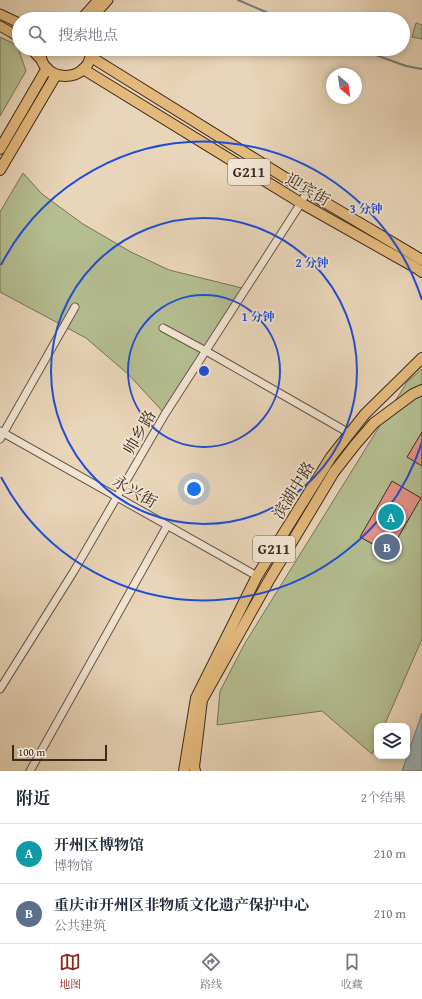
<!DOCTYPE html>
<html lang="zh">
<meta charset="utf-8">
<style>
:root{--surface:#fff;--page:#f2f2f3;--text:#1f2937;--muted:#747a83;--line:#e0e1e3;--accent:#8f2418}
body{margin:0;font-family:"Gentium Book Plus","Noto Serif SC",serif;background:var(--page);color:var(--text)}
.controls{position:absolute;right:12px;bottom:12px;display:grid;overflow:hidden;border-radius:8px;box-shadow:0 2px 6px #0003}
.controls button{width:36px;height:36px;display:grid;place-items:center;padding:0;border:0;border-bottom:1px solid var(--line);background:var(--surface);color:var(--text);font:20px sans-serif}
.compass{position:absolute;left:326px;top:68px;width:36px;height:36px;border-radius:50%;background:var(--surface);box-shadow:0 2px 6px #0003;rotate:151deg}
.scale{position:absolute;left:12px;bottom:10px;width:95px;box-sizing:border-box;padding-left:4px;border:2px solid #3c2a1e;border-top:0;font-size:11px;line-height:14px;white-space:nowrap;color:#3c2a1e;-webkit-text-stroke:3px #f1e4d2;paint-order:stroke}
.you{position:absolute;left:194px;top:489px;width:14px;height:14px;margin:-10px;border:3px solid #fff;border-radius:50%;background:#1a73e8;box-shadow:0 0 0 6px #1a73e833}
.badge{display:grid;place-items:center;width:26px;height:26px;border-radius:50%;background:var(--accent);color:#fff;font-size:13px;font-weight:700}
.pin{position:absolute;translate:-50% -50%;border:2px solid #fff;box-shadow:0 1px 4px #0006}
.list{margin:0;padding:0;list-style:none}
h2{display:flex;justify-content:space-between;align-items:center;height:52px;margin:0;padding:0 16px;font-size:17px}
h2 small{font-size:13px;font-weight:400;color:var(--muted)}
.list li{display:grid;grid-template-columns:26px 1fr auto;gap:12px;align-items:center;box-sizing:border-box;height:60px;padding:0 16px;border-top:1px solid var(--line)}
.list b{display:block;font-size:15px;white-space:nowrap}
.list p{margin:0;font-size:13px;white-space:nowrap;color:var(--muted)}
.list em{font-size:13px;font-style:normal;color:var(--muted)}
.icon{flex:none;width:22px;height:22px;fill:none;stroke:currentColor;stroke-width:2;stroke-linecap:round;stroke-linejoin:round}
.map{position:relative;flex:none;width:422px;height:771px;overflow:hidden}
.search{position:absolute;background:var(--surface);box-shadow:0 2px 6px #0003;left:12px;right:12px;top:12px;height:44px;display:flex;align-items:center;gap:10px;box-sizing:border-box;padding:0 14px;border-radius:22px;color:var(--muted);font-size:15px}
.sheet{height:172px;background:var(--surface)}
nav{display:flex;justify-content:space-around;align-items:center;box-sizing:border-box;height:56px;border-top:1px solid var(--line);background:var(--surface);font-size:11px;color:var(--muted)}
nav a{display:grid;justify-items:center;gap:2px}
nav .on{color:var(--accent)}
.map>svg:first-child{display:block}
.green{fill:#b4be91;stroke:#787458}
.water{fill:#9ab6b8;stroke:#747e7a}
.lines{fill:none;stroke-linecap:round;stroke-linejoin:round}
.stream{stroke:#747e7a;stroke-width:2}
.building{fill:#e39288;stroke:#3c2a1e}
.minor-casing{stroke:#675545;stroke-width:9}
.major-casing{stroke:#3c2a1e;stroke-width:11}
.highway-casing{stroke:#3c2a1e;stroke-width:12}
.minor{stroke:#f1e4d2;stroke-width:7}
.major{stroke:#e4ba7c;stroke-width:9}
.highway{stroke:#e4ba7c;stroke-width:10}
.ring{fill:none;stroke:#1d4ed8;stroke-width:2}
.labels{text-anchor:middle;stroke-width:3.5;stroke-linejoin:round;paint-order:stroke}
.shield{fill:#f1e4d2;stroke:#726254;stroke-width:1}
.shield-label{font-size:15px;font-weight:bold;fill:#3c2a1e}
.street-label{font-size:16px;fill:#3c2a1e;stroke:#f1e4d2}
.centre{fill:#1d4ed8;stroke:#f1e4d2;stroke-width:2}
.ring-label{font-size:12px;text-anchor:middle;font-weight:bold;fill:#1d4ed8;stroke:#f1e4d2;stroke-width:3.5;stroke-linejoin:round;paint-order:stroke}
</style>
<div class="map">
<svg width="422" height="771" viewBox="0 0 422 771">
<rect width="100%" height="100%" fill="#e9d5b9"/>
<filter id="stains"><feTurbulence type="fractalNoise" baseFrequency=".005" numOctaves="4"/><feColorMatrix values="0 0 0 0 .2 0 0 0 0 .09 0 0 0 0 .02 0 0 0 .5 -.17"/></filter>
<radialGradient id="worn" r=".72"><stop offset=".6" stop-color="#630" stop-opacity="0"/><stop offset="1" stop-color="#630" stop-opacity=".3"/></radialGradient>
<g class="green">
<path d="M 416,23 L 422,25 L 422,39 L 412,37 Z"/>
<path d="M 0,37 L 17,45 L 26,71 L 0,116 Z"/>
<path d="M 23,173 L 42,194 L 83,224 L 131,252 L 169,270 L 246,289 L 165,414 L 129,375 L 86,338 L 0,292 L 0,212 Z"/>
<path d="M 422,369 L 422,639 L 384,726 L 377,726 L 377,743 L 372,754 L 322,711 L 217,725 L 220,691 L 245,643 L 407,382 Z"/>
</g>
<path class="water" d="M 422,713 L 422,771 L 402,771 Z"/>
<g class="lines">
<g class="stream">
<path d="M 238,0 L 282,19"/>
<path d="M 359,49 L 406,66 L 422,69"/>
</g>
</g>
<g class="building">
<path d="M 422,432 L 422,466 L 407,457 Z"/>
<path d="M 392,481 L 421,498 L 389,553 L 360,537 Z"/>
</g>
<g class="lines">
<defs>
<g id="minor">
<path d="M 163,328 L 206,351 L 349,433"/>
<path d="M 0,431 L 257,576"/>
<path d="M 0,439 L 75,307"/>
<path d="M 0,689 L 74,571 L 165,414 L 301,203 L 307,191"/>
<path d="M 30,771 L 167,526"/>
</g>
<g id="major">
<path d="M 0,14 L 19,23"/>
<path d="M 81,19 L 98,0"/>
<path d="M 91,19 L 108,0"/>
<path d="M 0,26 L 19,37"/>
<path d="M 31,49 L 42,61"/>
</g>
<g id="highway">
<path d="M 40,49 C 39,86 93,84 91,49"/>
<path d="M 91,57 L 321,200 L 422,260"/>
<path d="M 83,69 L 301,203 L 418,269 L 422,272"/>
<path d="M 0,149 L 47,68"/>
<path d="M 0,170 L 56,75"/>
<path d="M 184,771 L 196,698 L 257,576 L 331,457 L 365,414 L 422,358"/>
<path d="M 195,771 L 194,767 L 202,700 L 268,582 L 334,472 L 355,445 L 374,423 L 413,394 L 422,390"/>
</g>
</defs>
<use href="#minor" class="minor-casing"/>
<use href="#major" class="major-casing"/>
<use href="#highway" class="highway-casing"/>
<use href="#minor" class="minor"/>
<use href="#major" class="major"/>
<use href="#highway" class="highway"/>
</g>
<g class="ring">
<circle cx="204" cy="371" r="76"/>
<circle cx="204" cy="371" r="153"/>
<path d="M422 442A229 229 0 0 1 1 477M1 265A229 229 0 0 1 422 300"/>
</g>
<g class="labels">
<g class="shield">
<rect x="228" y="159" width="42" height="26" rx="3"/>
<rect x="253" y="536" width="42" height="26" rx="3"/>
</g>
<g class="shield-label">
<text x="249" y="177">G211</text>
<text x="274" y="554">G211</text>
</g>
<g class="street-label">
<text transform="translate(308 189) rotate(30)" y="6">迎宾街</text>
<text transform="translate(139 432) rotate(-60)" y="6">帅乡路</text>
<text transform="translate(293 490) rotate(-58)" y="6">滨湖中路</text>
<text transform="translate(135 491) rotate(30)" y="6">永兴街</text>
</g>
</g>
<circle cx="204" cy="371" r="6" class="centre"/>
<g class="ring-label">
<text x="366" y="213">3 分钟</text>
<text x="312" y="267">2 分钟</text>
<text x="258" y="321">1 分钟</text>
</g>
<rect width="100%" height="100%" filter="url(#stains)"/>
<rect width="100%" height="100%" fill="url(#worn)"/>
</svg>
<div class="controls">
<button><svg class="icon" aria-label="layers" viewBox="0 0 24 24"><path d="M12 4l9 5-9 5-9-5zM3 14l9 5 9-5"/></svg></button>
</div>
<svg class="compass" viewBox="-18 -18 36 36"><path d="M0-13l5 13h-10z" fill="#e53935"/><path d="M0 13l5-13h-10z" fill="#747a83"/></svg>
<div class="scale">100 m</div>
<div class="you"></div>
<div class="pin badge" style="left:391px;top:517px;background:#0f9aa8">A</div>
<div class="pin badge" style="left:387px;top:547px;background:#5c6f8a">B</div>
<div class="search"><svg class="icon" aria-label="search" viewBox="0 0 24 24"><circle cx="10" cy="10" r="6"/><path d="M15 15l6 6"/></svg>搜索地点</div>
</div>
<section class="sheet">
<h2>附近<small>2个结果</small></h2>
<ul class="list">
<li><span class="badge" style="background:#0f9aa8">A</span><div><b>开州区博物馆</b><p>博物馆</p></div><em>210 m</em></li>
<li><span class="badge" style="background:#5c6f8a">B</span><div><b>重庆市开州区非物质文化遗产保护中心</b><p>公共建筑</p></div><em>210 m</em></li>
</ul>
</section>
<nav>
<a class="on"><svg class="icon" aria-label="map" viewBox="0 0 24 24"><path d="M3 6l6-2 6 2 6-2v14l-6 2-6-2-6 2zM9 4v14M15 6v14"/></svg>地图</a>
<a><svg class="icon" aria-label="directions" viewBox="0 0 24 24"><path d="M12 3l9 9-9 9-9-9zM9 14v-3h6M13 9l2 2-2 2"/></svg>路线</a>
<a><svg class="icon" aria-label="saved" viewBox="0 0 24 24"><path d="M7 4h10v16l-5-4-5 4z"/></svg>收藏</a>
</nav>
